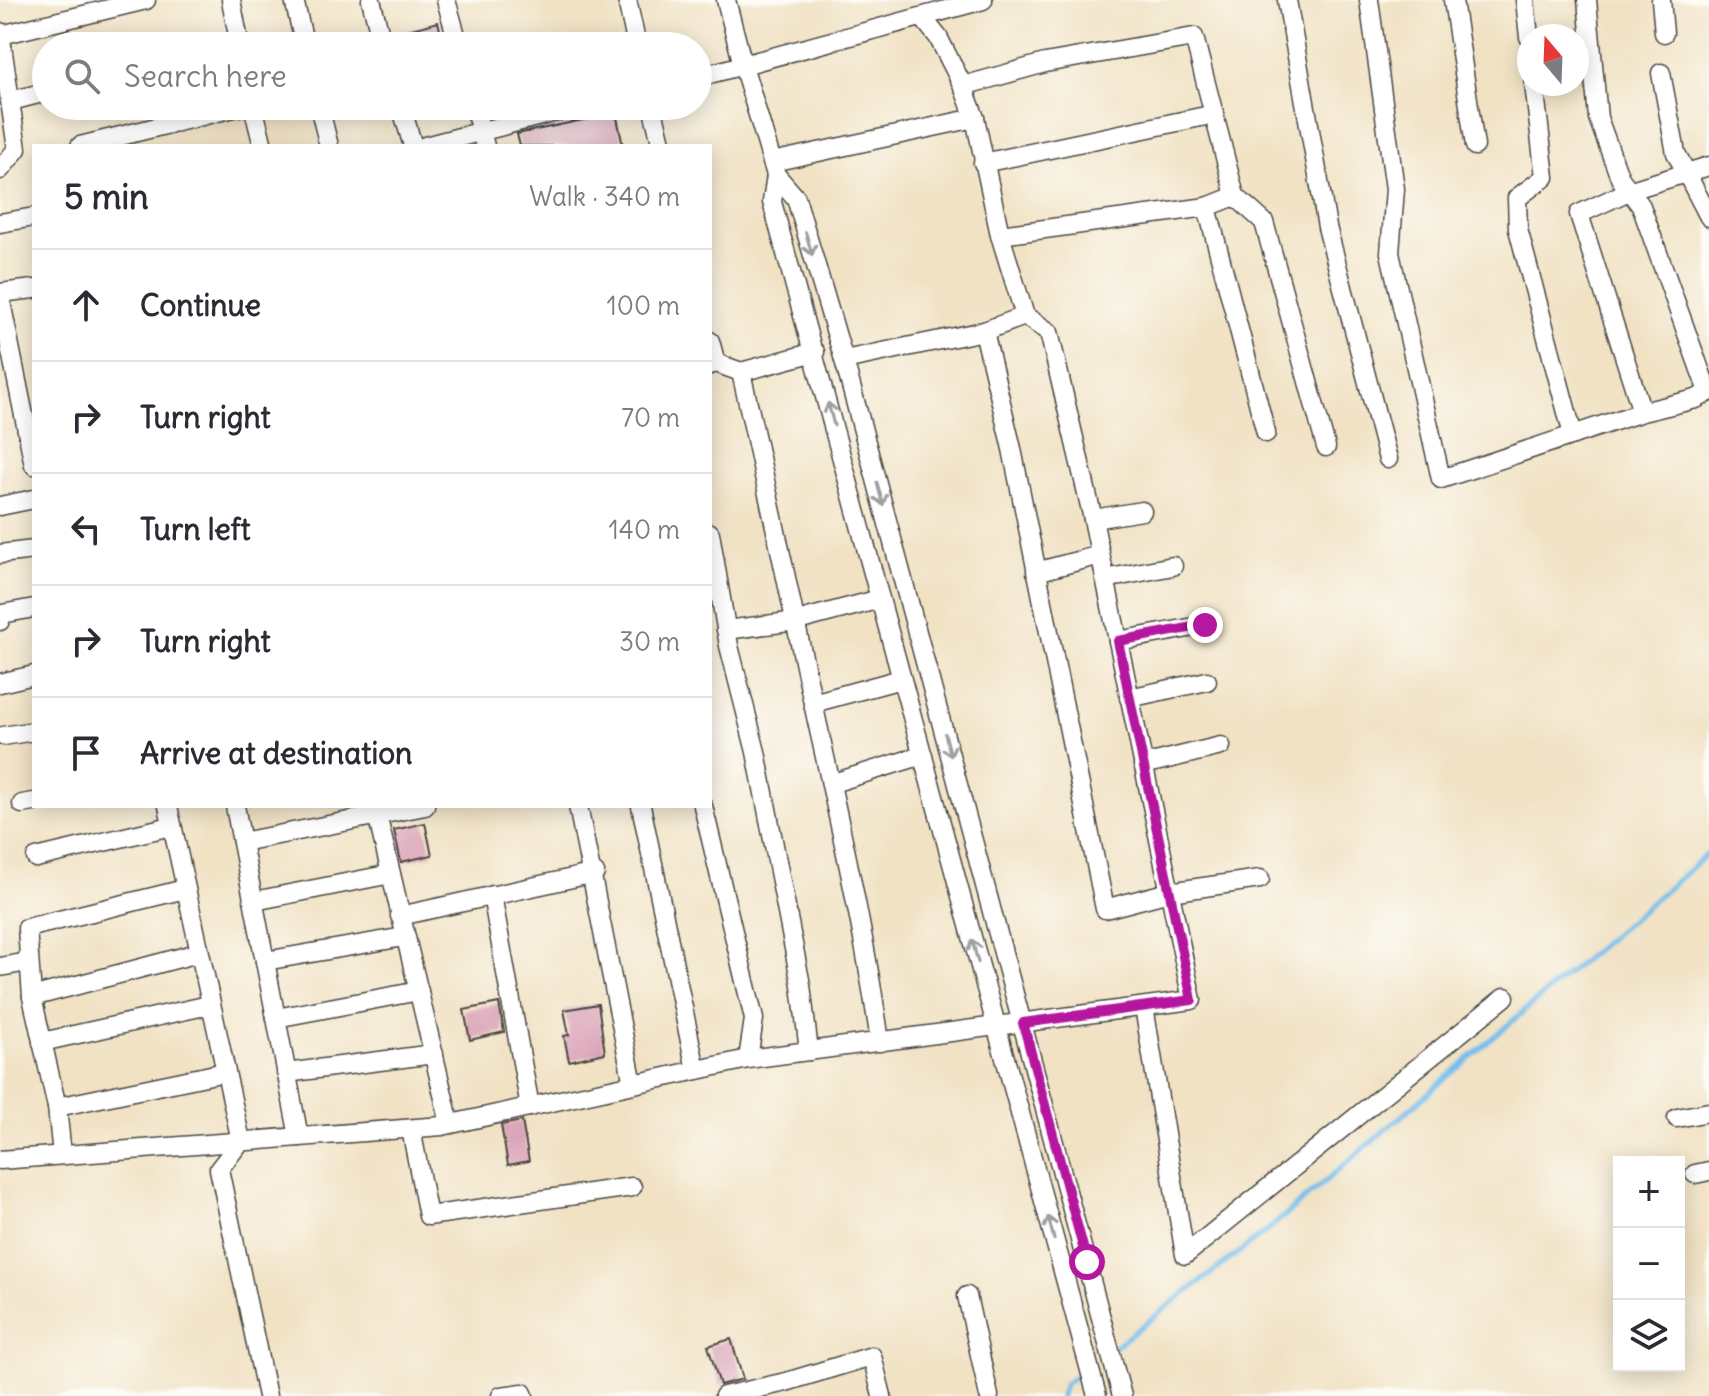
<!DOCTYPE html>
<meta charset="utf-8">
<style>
:root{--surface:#fff;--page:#f2f2f3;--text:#2b2b33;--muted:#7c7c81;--line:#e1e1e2}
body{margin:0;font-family:Delius,sans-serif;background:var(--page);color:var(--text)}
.controls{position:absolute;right:24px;bottom:24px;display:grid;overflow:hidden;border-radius:0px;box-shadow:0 4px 20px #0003}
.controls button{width:72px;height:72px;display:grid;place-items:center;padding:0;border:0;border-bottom:2px solid var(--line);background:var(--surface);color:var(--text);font:40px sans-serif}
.compass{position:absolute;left:1517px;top:24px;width:72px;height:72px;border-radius:50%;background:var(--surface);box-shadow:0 4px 20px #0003;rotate:341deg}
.stop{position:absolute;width:24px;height:24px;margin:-18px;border:6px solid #b5179e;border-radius:50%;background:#fff}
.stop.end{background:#b5179e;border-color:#fff;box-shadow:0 2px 8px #0008}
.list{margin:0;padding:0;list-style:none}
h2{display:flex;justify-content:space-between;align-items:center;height:104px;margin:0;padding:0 32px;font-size:34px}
h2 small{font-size:26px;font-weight:400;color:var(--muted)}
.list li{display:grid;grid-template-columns:52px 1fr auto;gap:24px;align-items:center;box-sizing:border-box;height:112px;padding:0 32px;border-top:2px solid var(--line)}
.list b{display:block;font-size:30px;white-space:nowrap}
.list em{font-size:26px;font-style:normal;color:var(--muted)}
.icon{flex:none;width:44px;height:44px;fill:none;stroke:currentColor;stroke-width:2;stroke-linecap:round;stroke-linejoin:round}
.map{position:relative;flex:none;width:1709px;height:1396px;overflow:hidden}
.search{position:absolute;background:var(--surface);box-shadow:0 4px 20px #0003;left:32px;top:32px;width:680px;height:88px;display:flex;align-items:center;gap:20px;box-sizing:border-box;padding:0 28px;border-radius:44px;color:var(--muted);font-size:30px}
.panel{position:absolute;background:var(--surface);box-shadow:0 4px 20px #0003;left:32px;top:144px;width:680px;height:664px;border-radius:0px}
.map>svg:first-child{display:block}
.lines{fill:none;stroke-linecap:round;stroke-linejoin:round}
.stream{stroke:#73beec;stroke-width:5}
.building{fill:#daa3b8}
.minor-casing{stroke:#494642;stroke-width:21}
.minor{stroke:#fff;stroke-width:18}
.oneway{stroke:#a0a0a0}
.route{stroke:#b5179e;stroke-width:10}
</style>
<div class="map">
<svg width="1709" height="1396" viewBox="0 0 1709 1396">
<rect width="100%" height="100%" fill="#fdfcf7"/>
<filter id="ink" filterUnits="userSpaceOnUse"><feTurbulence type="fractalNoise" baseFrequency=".0125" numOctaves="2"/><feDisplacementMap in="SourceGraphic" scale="16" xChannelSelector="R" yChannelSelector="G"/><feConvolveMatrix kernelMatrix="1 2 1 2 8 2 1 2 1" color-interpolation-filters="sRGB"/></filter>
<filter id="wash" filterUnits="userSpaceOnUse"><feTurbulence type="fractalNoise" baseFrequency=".006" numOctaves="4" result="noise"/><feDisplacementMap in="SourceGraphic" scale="32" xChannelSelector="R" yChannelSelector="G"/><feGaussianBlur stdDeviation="1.8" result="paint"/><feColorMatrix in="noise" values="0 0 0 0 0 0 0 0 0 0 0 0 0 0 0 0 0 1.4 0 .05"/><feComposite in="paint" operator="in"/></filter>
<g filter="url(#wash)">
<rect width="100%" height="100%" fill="#f1e2c4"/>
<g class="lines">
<g class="stream">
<path d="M 1113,1348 L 1268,1230 L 1709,853"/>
<path d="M 1061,1396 L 1065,1384 L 1086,1368"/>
</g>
</g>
<g id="blocks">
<g class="building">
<path d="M 438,22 L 442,38 L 404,46 L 401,32 Z"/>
<path d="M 616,113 L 623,146 L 520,146 L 517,134 Z"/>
<path d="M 425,823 L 432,855 L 401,862 L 394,830 Z"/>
<path d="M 499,1003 L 504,1032 L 470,1040 L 464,1010 Z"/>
<path d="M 598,1004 L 605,1053 L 569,1061 L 564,1036 L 569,1035 L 564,1010 Z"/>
<path d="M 522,1121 L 529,1161 L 508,1165 L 501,1125 Z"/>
<path d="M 731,1339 L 743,1379 L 720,1385 L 708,1346 Z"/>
</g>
</g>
</g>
<g filter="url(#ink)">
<use href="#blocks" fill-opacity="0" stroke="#494642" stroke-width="2"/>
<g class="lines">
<defs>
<g id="minor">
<path d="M 231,0 L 240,46"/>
<path d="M 294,0 L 305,46"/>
<path d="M 371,0 L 383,46"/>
<path d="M 446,0 L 459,46"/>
<path d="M 627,0 L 637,46"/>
<path d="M 983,0 L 743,65 L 776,175 L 796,198 L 844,360 L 1122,1396"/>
<path d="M 1287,0 L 1327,227 L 1388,459"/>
<path d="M 1369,0 L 1395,189 L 1390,253 L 1441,479 L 1642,412 L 1696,399 L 1709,392"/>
<path d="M 1453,0 L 1475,146"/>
<path d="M 1525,0 L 1529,37"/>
<path d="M 1587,0 L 1598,118 L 1620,178 L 1641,206 L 1708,392"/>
<path d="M 1661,0 L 1664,33"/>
<path d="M 0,32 L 17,149 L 0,170"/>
<path d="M 1,35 L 146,0"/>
<path d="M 1661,73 L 1676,153 L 1709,217"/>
<path d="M 698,77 L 743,65 L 726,0"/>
<path d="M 1534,84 L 1545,177 L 1517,198 L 1518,229 L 1573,435"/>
<path d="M 963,86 L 1045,63 L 1194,37 L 1235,196"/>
<path d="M 11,101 L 46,92"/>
<path d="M 253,106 L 263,146"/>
<path d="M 319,106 L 329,146"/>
<path d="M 401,106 L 413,146"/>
<path d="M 474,106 L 485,146"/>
<path d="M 652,106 L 662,146"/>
<path d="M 80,146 L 242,106"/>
<path d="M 425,146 L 579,106"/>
<path d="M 772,162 L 975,118"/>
<path d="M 983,163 L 1215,114"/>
<path d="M 776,175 L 772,202 L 1097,1396"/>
<path d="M 0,223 L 34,217"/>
<path d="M 1000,235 L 1207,207"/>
<path d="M 0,293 L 34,289"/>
<path d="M 0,297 L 34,465"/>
<path d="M 984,331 L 1012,449 L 1105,909 L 1169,892 L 1260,879"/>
<path d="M 710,341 L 716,363"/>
<path d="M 844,360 L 984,331 L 1025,316"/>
<path d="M 710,365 L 716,363 L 741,372 L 815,352"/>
<path d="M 741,372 C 766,482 789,593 813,703 C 838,816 864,928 880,1042"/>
<path d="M 1642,412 L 1579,214 L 1631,190 L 1709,166"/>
<path d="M 1266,433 L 1207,207 L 1235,196 L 1264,222 L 1326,447"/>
<path d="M 0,506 L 34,499"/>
<path d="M 1093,519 L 1142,511"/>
<path d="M 710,533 L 729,646 L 756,752 L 801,985 L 809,1051"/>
<path d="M 0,554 L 34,550"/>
<path d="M 1036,572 L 1100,555"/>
<path d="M 1105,579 L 1173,566"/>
<path d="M 0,621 L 2,614 L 34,608"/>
<path d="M 726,630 L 797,621 L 880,599"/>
<path d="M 1118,641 L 1205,625"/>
<path d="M 0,683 L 34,675"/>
<path d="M 1129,698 L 1207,681"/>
<path d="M 813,703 L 901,679"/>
<path d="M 3,736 L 34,731"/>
<path d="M 1143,765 L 1221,746"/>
<path d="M 833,783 L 923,755"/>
<path d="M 22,804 L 34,802"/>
<path d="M 168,806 L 241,1141 L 219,1169 L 267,1396"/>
<path d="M 235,806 L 299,1137"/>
<path d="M 375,806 L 450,1124"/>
<path d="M 578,806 L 633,1084"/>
<path d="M 641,806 L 696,1070"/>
<path d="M 703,806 L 754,1019 L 748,1059"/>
<path d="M 242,842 L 425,806"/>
<path d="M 36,858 L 171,826"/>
<path d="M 185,889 L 27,928 L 32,997 L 57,1107 L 225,1072"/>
<path d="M 492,895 L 530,1107"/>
<path d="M 254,901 L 391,874"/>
<path d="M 400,916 L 595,873"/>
<path d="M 265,961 L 404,937"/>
<path d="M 0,967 L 28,962"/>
<path d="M 32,997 L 198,953"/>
<path d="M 1144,1007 L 1185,1255 L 1505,997"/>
<path d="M 276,1018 L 419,991"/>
<path d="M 42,1042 L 209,1005"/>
<path d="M 286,1073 L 434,1054"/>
<path d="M 57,1107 L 62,1155"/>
<path d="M 1677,1118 L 1709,1112"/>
<path d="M 411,1129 L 428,1216 L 632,1187"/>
<path d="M 0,1160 L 442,1126 L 748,1059 L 1192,1000 L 1093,519 L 1049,332 L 1025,316 L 1000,235 L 975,118 L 963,86 L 938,37 L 922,17"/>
<path d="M 1695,1174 L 1709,1171"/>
<path d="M 967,1296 L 989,1396"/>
<path d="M 501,1396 L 523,1393 L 524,1396"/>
<path d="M 724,1396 L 786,1382 L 872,1356 L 882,1396"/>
</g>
</defs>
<use href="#minor" class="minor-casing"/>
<use href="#minor" class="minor"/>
</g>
<defs><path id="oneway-shaft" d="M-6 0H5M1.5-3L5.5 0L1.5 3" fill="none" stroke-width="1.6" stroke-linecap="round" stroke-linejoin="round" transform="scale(2)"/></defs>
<g class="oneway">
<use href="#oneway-shaft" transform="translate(809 244) rotate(74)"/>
<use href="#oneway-shaft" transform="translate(831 414) rotate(-105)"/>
<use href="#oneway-shaft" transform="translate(880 494) rotate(75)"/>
<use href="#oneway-shaft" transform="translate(948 745) rotate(75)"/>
<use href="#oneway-shaft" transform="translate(975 951) rotate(-105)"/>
<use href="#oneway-shaft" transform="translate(1051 1228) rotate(-105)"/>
</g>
</g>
<g class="lines" filter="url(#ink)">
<path class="route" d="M 1087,1262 L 1023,1023 L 1192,1000 L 1118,641 L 1205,625"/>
</g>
</svg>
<div class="controls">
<button>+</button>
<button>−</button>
<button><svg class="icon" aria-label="layers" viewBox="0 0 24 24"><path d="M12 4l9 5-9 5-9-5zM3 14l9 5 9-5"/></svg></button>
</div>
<svg class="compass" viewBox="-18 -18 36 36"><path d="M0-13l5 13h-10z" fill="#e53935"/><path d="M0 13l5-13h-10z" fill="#7c7c81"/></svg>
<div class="stop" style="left:1087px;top:1262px"></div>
<div class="stop end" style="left:1205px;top:625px"></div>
<div class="search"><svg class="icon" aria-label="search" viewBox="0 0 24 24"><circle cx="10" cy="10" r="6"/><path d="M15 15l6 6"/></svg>Search here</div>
<section class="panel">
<h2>5 min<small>Walk · 340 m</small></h2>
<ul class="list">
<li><svg class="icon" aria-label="ahead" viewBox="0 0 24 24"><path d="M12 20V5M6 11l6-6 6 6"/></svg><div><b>Continue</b></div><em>100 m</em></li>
<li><svg class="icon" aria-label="right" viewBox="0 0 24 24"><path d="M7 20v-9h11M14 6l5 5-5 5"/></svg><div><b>Turn right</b></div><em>70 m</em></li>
<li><svg class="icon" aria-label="left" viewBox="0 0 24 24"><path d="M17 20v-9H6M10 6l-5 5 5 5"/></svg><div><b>Turn left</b></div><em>140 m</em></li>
<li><svg class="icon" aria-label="right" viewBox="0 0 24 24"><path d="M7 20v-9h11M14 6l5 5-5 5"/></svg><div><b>Turn right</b></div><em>30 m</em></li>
<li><svg class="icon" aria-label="arrive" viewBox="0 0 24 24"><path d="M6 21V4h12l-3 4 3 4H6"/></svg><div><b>Arrive at destination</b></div></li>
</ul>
</section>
</div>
